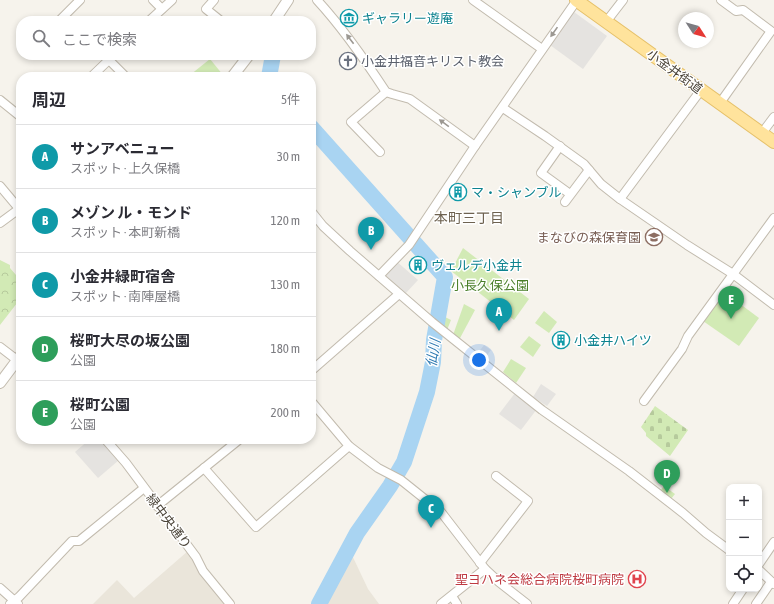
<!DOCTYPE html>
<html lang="ja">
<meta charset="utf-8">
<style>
:root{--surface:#fff;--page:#f7f7f7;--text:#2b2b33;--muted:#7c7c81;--line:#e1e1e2;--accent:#fc3f1d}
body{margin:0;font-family:"Asap Condensed","Noto Sans JP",sans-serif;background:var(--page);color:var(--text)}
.controls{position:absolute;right:12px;bottom:12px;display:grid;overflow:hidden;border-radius:8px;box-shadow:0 2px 6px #0003}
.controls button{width:36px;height:36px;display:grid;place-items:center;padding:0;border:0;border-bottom:1px solid var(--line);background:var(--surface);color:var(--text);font:20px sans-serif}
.compass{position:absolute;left:678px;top:12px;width:36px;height:36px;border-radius:50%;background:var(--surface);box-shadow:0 2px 6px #0003;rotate:126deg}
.you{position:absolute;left:479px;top:360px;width:14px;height:14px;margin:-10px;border:3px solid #fff;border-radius:50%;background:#1a73e8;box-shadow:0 0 0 6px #1a73e833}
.badge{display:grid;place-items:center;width:26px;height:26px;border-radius:50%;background:var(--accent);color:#fff;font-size:13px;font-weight:700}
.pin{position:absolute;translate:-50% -33px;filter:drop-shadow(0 1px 2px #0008)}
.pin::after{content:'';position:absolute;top:21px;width:14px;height:12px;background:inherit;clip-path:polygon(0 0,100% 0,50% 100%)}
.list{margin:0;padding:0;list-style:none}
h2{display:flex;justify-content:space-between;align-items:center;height:52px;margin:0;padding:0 16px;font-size:17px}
h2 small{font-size:13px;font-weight:400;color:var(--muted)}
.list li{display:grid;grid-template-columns:26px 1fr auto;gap:12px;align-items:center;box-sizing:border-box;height:64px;padding:0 16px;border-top:1px solid var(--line)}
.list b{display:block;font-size:15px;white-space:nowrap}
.list p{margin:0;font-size:13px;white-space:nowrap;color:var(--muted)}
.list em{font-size:13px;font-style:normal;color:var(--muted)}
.icon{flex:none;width:22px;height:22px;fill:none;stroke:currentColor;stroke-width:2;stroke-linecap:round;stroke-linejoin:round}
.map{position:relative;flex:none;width:774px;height:604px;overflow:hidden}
.search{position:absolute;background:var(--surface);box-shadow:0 2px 6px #0003;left:16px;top:16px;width:300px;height:44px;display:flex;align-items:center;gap:10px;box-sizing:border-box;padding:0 14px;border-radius:16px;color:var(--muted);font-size:15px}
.panel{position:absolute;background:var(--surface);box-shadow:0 2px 6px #0003;left:16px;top:72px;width:300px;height:372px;border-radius:16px}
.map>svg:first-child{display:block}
.residential{fill:#eae5da}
.forest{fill:url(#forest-crowns)}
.cemetery{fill:url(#cemetery-stones)}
.green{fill:#d2eab5}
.parking{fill:#e5e3e0}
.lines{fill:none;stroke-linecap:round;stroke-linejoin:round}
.river{stroke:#a9d4f2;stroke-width:16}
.minor-casing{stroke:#c2bbae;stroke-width:10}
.tertiary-casing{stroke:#c2bbae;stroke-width:12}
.primary-casing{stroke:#e6c16a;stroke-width:14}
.minor{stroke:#fff;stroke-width:8}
.tertiary{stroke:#fff;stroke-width:10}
.primary{stroke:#ffe39c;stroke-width:12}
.oneway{fill:#9c9892}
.labels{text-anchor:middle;stroke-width:3;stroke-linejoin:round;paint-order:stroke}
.culture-label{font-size:13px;fill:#0d838f;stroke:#fff;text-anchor:start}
.worship-label{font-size:13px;fill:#5b616d;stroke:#fff;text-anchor:start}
.street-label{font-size:13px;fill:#4b4439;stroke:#fff}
.education-label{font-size:13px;fill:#785e54;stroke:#fff;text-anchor:end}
.park-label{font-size:13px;fill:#4a7f2a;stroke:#fff}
.health-label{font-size:13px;fill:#be3a42;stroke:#fff;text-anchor:end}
.neighbourhood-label{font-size:14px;fill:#6e6250;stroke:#fff}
.water-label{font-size:14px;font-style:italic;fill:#2e7ab2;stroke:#fff}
</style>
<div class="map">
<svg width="774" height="604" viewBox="0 0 774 604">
<defs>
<pattern id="forest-crowns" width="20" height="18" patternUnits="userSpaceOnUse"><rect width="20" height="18" fill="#d2eab5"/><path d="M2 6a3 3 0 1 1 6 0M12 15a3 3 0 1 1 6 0" fill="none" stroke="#b6ca9c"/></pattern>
<pattern id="cemetery-stones" width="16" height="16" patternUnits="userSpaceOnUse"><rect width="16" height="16" fill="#d2eab5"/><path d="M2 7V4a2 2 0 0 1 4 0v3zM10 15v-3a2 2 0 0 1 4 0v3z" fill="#b6ca9c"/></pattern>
</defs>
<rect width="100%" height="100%" fill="#f6f3ec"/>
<g class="residential">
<path d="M 188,551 L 198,566 L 201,575 L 224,604 L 93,604 L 117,580 L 134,598 Z"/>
<path d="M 350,551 L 368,589 L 379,604 L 323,604 Z"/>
</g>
<path class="forest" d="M 0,260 L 10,265 L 10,268 L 16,275 L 21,276 L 21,298 L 0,325 Z"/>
<path class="cemetery" d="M 655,406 L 688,430 L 670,456 L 646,436 L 646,433 L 641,427 Z"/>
<g class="green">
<path d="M 210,59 L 223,75 L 222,77 L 192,77 L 190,75 Z"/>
<path d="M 463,248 L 529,299 L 514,320 L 451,271 Z"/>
<path d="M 724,292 L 759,318 L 739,346 L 703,321 Z"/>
<path d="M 464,304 L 475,310 L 459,340 L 453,335 Z"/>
<path d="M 544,311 L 557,322 L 549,333 L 535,323 Z"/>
<path d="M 443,316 L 451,320 L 447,330 L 440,324 Z"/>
<path d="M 529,336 L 541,345 L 533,357 L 520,347 Z"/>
<path d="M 511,359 L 526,368 L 516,383 L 503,372 Z"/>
<path d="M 664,486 L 675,494 L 671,499 L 660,491 Z"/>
</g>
<g class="parking">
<path d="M 574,12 L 607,36 L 583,69 L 550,45 Z"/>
<path d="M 396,261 L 418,280 L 405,294 L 384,275 Z"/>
<path d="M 484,345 L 491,350 L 485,358 L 478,353 Z"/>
<path d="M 541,384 L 556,394 L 547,406 L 533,397 Z"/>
<path d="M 515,393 L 537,409 L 521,430 L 499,414 Z"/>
<path d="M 90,439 L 101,439 L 119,460 L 98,478 L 75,452 Z"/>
</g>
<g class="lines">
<g class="river">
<path d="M 269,77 L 273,55"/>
<path d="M 311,127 L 445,277 L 434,340 L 433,362 L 427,392 L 404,462 L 390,486 L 357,533 L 319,604"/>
</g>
<defs>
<g id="minor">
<path d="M 153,0 L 162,9"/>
<path d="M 214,0 L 206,9 L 221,21"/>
<path d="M 317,0 C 343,28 365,60 386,92 L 392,94 L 410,99 L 475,146"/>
<path d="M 473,0 L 542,49"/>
<path d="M 59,21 L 80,0"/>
<path d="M 149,21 L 172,0"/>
<path d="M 606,22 L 623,0"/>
<path d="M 104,55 L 126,77"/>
<path d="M 91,77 L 114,55"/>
<path d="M 0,100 L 21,117"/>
<path d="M 720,103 L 771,31 L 743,10 L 736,11 L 721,0"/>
<path d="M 503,108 L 545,136 L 584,164 L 601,184 L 620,199 L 687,245 L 733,274 L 774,305"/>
<path d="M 762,133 L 774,117"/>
<path d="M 560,146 L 541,173 L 570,194"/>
<path d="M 380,152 L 351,122 L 386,92"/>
<path d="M 0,186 L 21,211"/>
<path d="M 620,199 L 701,90"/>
<path d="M 565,202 L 589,170"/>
<path d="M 311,211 L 323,226 L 350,251 L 432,322 L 542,410 L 629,471 L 683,513 L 706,533 L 729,550"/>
<path d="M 0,223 L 19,209"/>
<path d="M 379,276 L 409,245 L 475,146 L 577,0"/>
<path d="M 0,347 L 17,360"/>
<path d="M 311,371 L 399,294"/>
<path d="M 311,401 L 349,446 L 378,468 L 401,480 L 441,512 L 485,569 L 499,582 L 527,604"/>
<path d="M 644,401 L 682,349 L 688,336 L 774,218"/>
<path d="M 105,439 L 126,463 L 196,557 L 203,571 L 230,604"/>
<path d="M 204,468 L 256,527 L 349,446"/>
<path d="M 157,506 L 240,439"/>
<path d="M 480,563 L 528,501 L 496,476"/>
<path d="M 759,564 L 774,542"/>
<path d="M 759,570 L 774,584"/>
<path d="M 0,588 L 18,604"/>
<path d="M 452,596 L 457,604"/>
<path d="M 10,604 L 19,597 L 72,541 L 79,541 L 144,488"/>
<path d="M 441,604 L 485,569"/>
<path d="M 733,604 L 743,589"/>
<path d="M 756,604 L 771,582"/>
</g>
<g id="tertiary">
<path d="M 274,21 L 288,0"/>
<path d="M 232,77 L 249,55"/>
<path d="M 0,383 L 21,355"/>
</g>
<path id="primary" d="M 576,0 L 774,142"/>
</defs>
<use href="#minor" class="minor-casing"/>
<use href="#tertiary" class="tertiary-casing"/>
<use href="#primary" class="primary-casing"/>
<use href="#minor" class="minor"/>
<use href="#tertiary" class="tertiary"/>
<use href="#primary" class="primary"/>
</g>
<defs><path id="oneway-solid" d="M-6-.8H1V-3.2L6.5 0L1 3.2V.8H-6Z"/></defs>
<g class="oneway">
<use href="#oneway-solid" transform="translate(554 32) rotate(125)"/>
<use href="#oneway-solid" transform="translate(350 39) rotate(-127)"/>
<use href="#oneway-solid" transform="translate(444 123) rotate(-144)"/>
</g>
<defs>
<symbol id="museum-ring" viewBox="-11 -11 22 22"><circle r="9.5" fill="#fff" stroke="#0f9aa8" stroke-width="1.5"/><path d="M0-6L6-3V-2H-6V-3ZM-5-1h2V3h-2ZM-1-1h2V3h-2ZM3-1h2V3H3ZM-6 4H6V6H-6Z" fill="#0f9aa8"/></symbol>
<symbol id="church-ring" viewBox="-11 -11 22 22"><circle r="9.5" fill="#fff" stroke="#6b7280" stroke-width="1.5"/><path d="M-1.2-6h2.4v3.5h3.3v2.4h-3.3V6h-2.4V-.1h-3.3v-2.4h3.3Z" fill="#6b7280"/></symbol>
<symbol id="building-ring" viewBox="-11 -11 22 22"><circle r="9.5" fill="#fff" stroke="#0f9aa8" stroke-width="1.5"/><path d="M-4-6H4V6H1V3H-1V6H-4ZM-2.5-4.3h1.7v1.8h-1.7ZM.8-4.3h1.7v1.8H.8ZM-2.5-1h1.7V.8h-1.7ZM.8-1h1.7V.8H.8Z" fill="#0f9aa8"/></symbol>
<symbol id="school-ring" viewBox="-11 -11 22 22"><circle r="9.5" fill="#fff" stroke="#8d6e63" stroke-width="1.5"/><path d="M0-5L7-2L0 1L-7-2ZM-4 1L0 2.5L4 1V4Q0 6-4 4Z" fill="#8d6e63"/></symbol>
<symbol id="hospital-ring" viewBox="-11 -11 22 22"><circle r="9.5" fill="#fff" stroke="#e0444e" stroke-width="1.5"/><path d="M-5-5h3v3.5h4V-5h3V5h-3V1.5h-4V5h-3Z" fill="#e0444e"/></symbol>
</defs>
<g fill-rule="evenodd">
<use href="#museum-ring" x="339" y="8" width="20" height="20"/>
<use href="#church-ring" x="338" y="51" width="20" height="20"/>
<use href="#building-ring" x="448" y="182" width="20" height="20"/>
<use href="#school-ring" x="644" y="227" width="20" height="20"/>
<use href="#building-ring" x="408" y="255" width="20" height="20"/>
<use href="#building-ring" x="551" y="330" width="20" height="20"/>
<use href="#hospital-ring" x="627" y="569" width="20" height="20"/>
</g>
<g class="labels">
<g class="culture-label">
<text x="362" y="23">ギャラリー遊庵</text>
<text x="471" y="197">マ・シャンブル</text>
<text x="431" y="270">ヴェルデ小金井</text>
<text x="574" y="345">小金井ハイツ</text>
</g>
<g class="worship-label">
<text x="361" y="66">小金井福音キリスト教会</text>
</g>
<g class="street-label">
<text transform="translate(675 71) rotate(36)" y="5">小金井街道</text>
<text transform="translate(169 521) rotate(53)" y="5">緑中央通り</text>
</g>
<g class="education-label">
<text x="641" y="242">まなびの森保育園</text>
</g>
<g class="park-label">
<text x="490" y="290">小長久保公園</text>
</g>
<g class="health-label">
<text x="624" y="584">聖ヨハネ会総合病院桜町病院</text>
</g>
<g class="neighbourhood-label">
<text x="469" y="223">本町三丁目</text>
</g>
<g class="water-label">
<text transform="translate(433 353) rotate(-81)" y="5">仙川</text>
</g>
</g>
</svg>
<div class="controls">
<button>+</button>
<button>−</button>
<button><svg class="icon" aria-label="locate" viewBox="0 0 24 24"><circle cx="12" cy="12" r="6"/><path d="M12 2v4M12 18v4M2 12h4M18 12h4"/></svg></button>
</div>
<svg class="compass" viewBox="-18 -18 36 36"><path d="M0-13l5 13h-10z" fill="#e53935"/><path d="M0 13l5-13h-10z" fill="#7c7c81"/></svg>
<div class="you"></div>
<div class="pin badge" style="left:499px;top:331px;background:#0f9aa8">A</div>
<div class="pin badge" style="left:371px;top:250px;background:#0f9aa8">B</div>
<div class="pin badge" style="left:431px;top:528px;background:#0f9aa8">C</div>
<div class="pin badge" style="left:667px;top:493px;background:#2e9e5b">D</div>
<div class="pin badge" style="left:731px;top:319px;background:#2e9e5b">E</div>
<div class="search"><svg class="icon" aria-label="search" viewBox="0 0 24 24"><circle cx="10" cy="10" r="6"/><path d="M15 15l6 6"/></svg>ここで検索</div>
<section class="panel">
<h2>周辺<small>5件</small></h2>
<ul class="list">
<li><span class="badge" style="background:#0f9aa8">A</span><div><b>サンアベニュー</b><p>スポット · 上久保橋</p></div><em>30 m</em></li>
<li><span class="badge" style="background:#0f9aa8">B</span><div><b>メゾン ル・モンド</b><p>スポット · 本町新橋</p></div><em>120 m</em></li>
<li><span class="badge" style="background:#0f9aa8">C</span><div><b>小金井緑町宿舎</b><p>スポット · 南陣屋橋</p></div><em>130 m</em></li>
<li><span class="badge" style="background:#2e9e5b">D</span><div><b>桜町大尽の坂公園</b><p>公園</p></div><em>180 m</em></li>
<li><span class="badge" style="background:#2e9e5b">E</span><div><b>桜町公園</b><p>公園</p></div><em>200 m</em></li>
</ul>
</section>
</div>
